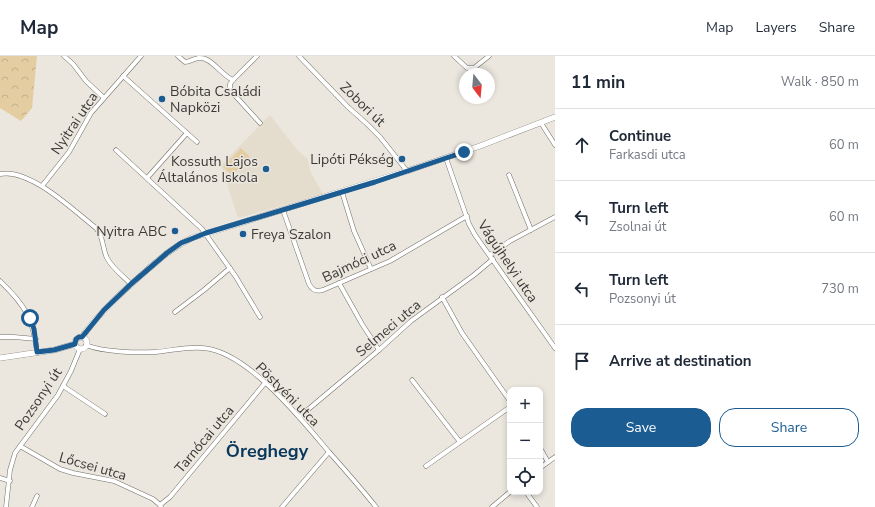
<!DOCTYPE html>
<meta charset="utf-8">
<style>
:root{--surface:#fff;--page:#f2f2f3;--text:#1f2937;--muted:#747a83;--line:#e0e1e3;--accent:#1b5c92}
body{margin:0;font-family:"Nunito Sans",sans-serif;background:var(--page);color:var(--text)}
.controls{position:absolute;right:12px;bottom:12px;display:grid;overflow:hidden;border-radius:8px;box-shadow:0 2px 6px #0003}
.controls button{width:36px;height:36px;display:grid;place-items:center;padding:0;border:0;border-bottom:1px solid var(--line);background:var(--surface);color:var(--text);font:20px sans-serif}
.compass{position:absolute;left:459px;top:12px;width:36px;height:36px;border-radius:50%;background:var(--surface);box-shadow:0 2px 6px #0003;rotate:164deg}
.stop{position:absolute;width:12px;height:12px;margin:-9px;border:3px solid #1b5c92;border-radius:50%;background:#fff}
.stop.end{background:#1b5c92;border-color:#fff;box-shadow:0 1px 4px #0008}
.list{margin:0;padding:0;list-style:none}
h2{display:flex;justify-content:space-between;align-items:center;height:52px;margin:0;padding:0 16px;font-size:17px}
h2 small{font-size:13px;font-weight:400;color:var(--muted)}
.list li{display:grid;grid-template-columns:26px 1fr auto;gap:12px;align-items:center;box-sizing:border-box;height:72px;padding:0 16px;border-top:1px solid var(--line)}
.list b{display:block;font-size:15px;white-space:nowrap}
.list p{margin:0;font-size:13px;white-space:nowrap;color:var(--muted)}
.list em{font-size:13px;font-style:normal;color:var(--muted)}
.actions{display:flex;gap:8px;padding:12px 16px}
.actions a{flex:1;padding:9px 0;border:1px solid var(--accent);border-radius:16px;text-align:center;font-size:14px;color:var(--accent)}
.actions .main{background:var(--accent);color:#fff}
.icon{flex:none;width:22px;height:22px;fill:none;stroke:currentColor;stroke-width:2;stroke-linecap:round;stroke-linejoin:round}
.map{position:relative;flex:none;width:555px;height:451px;overflow:hidden}
header{display:flex;align-items:center;gap:24px;box-sizing:border-box;height:56px;padding:0 20px;background:var(--surface);border-bottom:1px solid var(--line)}
header strong{font-size:19px}
nav{display:flex;gap:22px;margin-inline-start:auto;font-size:14px}
main{display:flex}
aside{flex:1;background:var(--surface)}
.map>svg:first-child{display:block}
.built{fill:#e4ddce}
.forest{fill:url(#forest-crowns)}
.garden{fill:#e3cda1}
.lines{fill:none;stroke-linecap:round;stroke-linejoin:round}
.street-casing{stroke:#726f68;stroke-width:5}
.secondary-casing{stroke:#726f68;stroke-width:6}
.street{stroke:#fff;stroke-width:4}
.secondary{stroke:#fff;stroke-width:5.5}
.route{stroke:#1b5c92;stroke-width:5}
.poi-dot{fill:#1b5c92;stroke:#ebe7df;stroke-width:1.5}
.labels{text-anchor:middle;stroke-width:3;stroke-linejoin:round;paint-order:stroke}
.poi-label{font-size:14px;fill:#3c3a37;stroke:#ebe7df;text-anchor:end}
.street-label{font-size:14px;fill:#3c3a37;stroke:#ebe7df}
.district-label{font-size:18px;font-weight:bold;fill:#0a385c;stroke:#ebe7df}
</style>
<header>
<strong>Map</strong>
<nav><a>Map</a><a>Layers</a><a>Share</a></nav>
</header>
<main>
<div class="map">
<svg width="555" height="451" viewBox="0 0 555 451">
<defs>
<pattern id="forest-crowns" width="20" height="18" patternUnits="userSpaceOnUse"><rect width="20" height="18" fill="#e3cda1"/><path d="M2 6a3 3 0 1 1 6 0M12 15a3 3 0 1 1 6 0" fill="none" stroke="#c4b18b"/></pattern>
</defs>
<rect width="100%" height="100%" fill="#ebe7df"/>
<path class="built" d="M 270,59 L 298,95 L 307,102 L 311,117 L 323,138 L 238,162 L 221,109 Z"/>
<path class="forest" d="M 0,0 L 37,0 L 32,52 L 21,65 L 0,52 Z"/>
<path class="garden" d="M 241,92 L 250,101 L 232,119 L 223,111 Z"/>
<g class="lines">
<defs>
<g id="street">
<path d="M 64,0 L 73,8 L 86,25 L 104,42"/>
<path d="M 178,0 L 185,6 C 191,6 195,1 201,2 C 212,2 222,20 233,24 L 257,0"/>
<path d="M 299,0 L 348,51 L 367,68 L 380,81 L 407,115"/>
<path d="M 454,0 L 467,12 L 474,12 L 489,0"/>
<path d="M 123,20 L 197,86"/>
<path d="M 233,24 L 230,28 L 230,34 L 260,67"/>
<path d="M 462,32 L 465,29"/>
<path d="M 541,67 L 555,89"/>
<path d="M 116,94 L 202,173 L 236,221 L 260,261"/>
<path d="M 446,102 L 469,168 L 475,179 L 555,292"/>
<path d="M 0,118 C 30,112 73,154 96,172 C 104,181 102,192 107,202 C 112,212 123,220 131,228"/>
<path d="M 509,119 L 531,174"/>
<path d="M 147,122 L 187,77"/>
<path d="M 42,130 L 69,96 L 91,57 L 141,0"/>
<path d="M 342,136 L 354,175 L 371,213"/>
<path d="M 283,154 L 309,228 C 312,234 316,236 323,234 L 390,205 L 467,160"/>
<path d="M 490,199 L 510,185 L 555,161"/>
<path d="M 0,225 C 25,249 33,262 37,296"/>
<path d="M 339,227 L 362,268 L 379,294"/>
<path d="M 442,241 L 462,277 L 510,345"/>
<path d="M 175,256 L 204,234 L 230,212"/>
<path d="M 0,281 L 14,281 L 36,283"/>
<path d="M 86,289 C 103,296 136,297 155,296 C 171,295 187,290 203,292 C 247,295 302,364 329,396 C 345,414 361,432 376,451"/>
<path d="M 412,324 L 460,386"/>
<path d="M 63,330 L 105,358"/>
<path d="M 299,361 L 379,294 L 411,265 L 474,219 L 493,203"/>
<path d="M 20,390 L 60,413 L 73,417 L 114,425 L 153,443 L 160,449"/>
<path d="M 540,392 L 548,406"/>
<path d="M 426,410 L 510,351"/>
<path d="M 540,412 L 555,401"/>
<path d="M 0,422 L 10,425"/>
<path d="M 526,436 L 537,451"/>
<path d="M 6,451 L 10,414 L 15,397 L 58,339 L 71,315 L 80,293"/>
<path d="M 32,451 L 37,440"/>
<path d="M 161,451 L 160,449 L 170,441 L 265,327"/>
<path d="M 282,451 L 329,396"/>
<path d="M 492,451 L 510,436"/>
</g>
<g id="secondary">
<path d="M 82,281 C 100,256 123,235 147,214 C 161,202 174,190 192,182 L 407,115 L 480,90 L 555,61"/>
<circle cx="81" cy="287" r="6"/>
<path d="M 0,302 L 54,294 L 75,288"/>
</g>
</defs>
<use href="#street" class="street-casing"/>
<use href="#secondary" class="secondary-casing"/>
<use href="#street" class="street"/>
<use href="#secondary" class="secondary"/>
</g>
<g class="lines">
<path class="route" d="M 30,262 L 34,273 L 37,296 L 54,294 L 75,288 L 76,283 L 79,281 L 82,281 L 104,254 L 131,228 L 167,197 L 181,187 L 206,177 L 375,126 L 464,96"/>
</g>
<g class="poi-dot">
<circle cx="162" cy="43" r="4"/>
<circle cx="402" cy="103" r="4"/>
<circle cx="266" cy="113" r="4"/>
<circle cx="175" cy="175" r="4"/>
<circle cx="243" cy="178" r="4"/>
</g>
<g class="labels">
<g class="poi-label">
<text x="170" y="40" text-anchor="start">Bóbita Családi<tspan x="170" dy="16">Napközi</tspan></text>
<text x="394" y="108">Lipóti Pékség</text>
<text x="258" y="110">Kossuth Lajos<tspan x="258" dy="16">Általános Iskola</tspan></text>
<text x="167" y="180">Nyitra ABC</text>
<text x="251" y="183" text-anchor="start">Freya Szalon</text>
</g>
<g class="street-label">
<text transform="translate(363 48) rotate(44)" y="5">Zobori út</text>
<text transform="translate(74 67) rotate(-56)" y="5">Nyitrai utca</text>
<text transform="translate(359 205) rotate(-25)" y="5">Bajmóci utca</text>
<text transform="translate(508 205) rotate(56)" y="5">Vágújhelyi utca</text>
<text transform="translate(388 272) rotate(-40)" y="5">Selmeci utca</text>
<text transform="translate(288 338) rotate(45)" y="5">Pöstyéni utca</text>
<text transform="translate(38 343) rotate(-56)" y="5">Pozsonyi út</text>
<text transform="translate(204 383) rotate(-50)" y="5">Tarnócai utca</text>
<text transform="translate(93 410) rotate(16)" y="5">Lőcsei utca</text>
</g>
<g class="district-label">
<text x="267" y="401">Öreghegy</text>
</g>
</g>
</svg>
<div class="controls">
<button>+</button>
<button>−</button>
<button><svg class="icon" aria-label="locate" viewBox="0 0 24 24"><circle cx="12" cy="12" r="6"/><path d="M12 2v4M12 18v4M2 12h4M18 12h4"/></svg></button>
</div>
<svg class="compass" viewBox="-18 -18 36 36"><path d="M0-13l5 13h-10z" fill="#e53935"/><path d="M0 13l5-13h-10z" fill="#747a83"/></svg>
<div class="stop" style="left:30px;top:262px"></div>
<div class="stop end" style="left:464px;top:96px"></div>
</div>
<aside>
<h2>11 min<small>Walk · 850 m</small></h2>
<ul class="list">
<li><svg class="icon" aria-label="ahead" viewBox="0 0 24 24"><path d="M12 20V5M6 11l6-6 6 6"/></svg><div><b>Continue</b><p>Farkasdi utca</p></div><em>60 m</em></li>
<li><svg class="icon" aria-label="left" viewBox="0 0 24 24"><path d="M17 20v-9H6M10 6l-5 5 5 5"/></svg><div><b>Turn left</b><p>Zsolnai út</p></div><em>60 m</em></li>
<li><svg class="icon" aria-label="left" viewBox="0 0 24 24"><path d="M17 20v-9H6M10 6l-5 5 5 5"/></svg><div><b>Turn left</b><p>Pozsonyi út</p></div><em>730 m</em></li>
<li><svg class="icon" aria-label="arrive" viewBox="0 0 24 24"><path d="M6 21V4h12l-3 4 3 4H6"/></svg><div><b>Arrive at destination</b></div></li>
</ul>
<div class="actions"><a class="main">Save</a><a>Share</a></div>
</aside>
</main>
